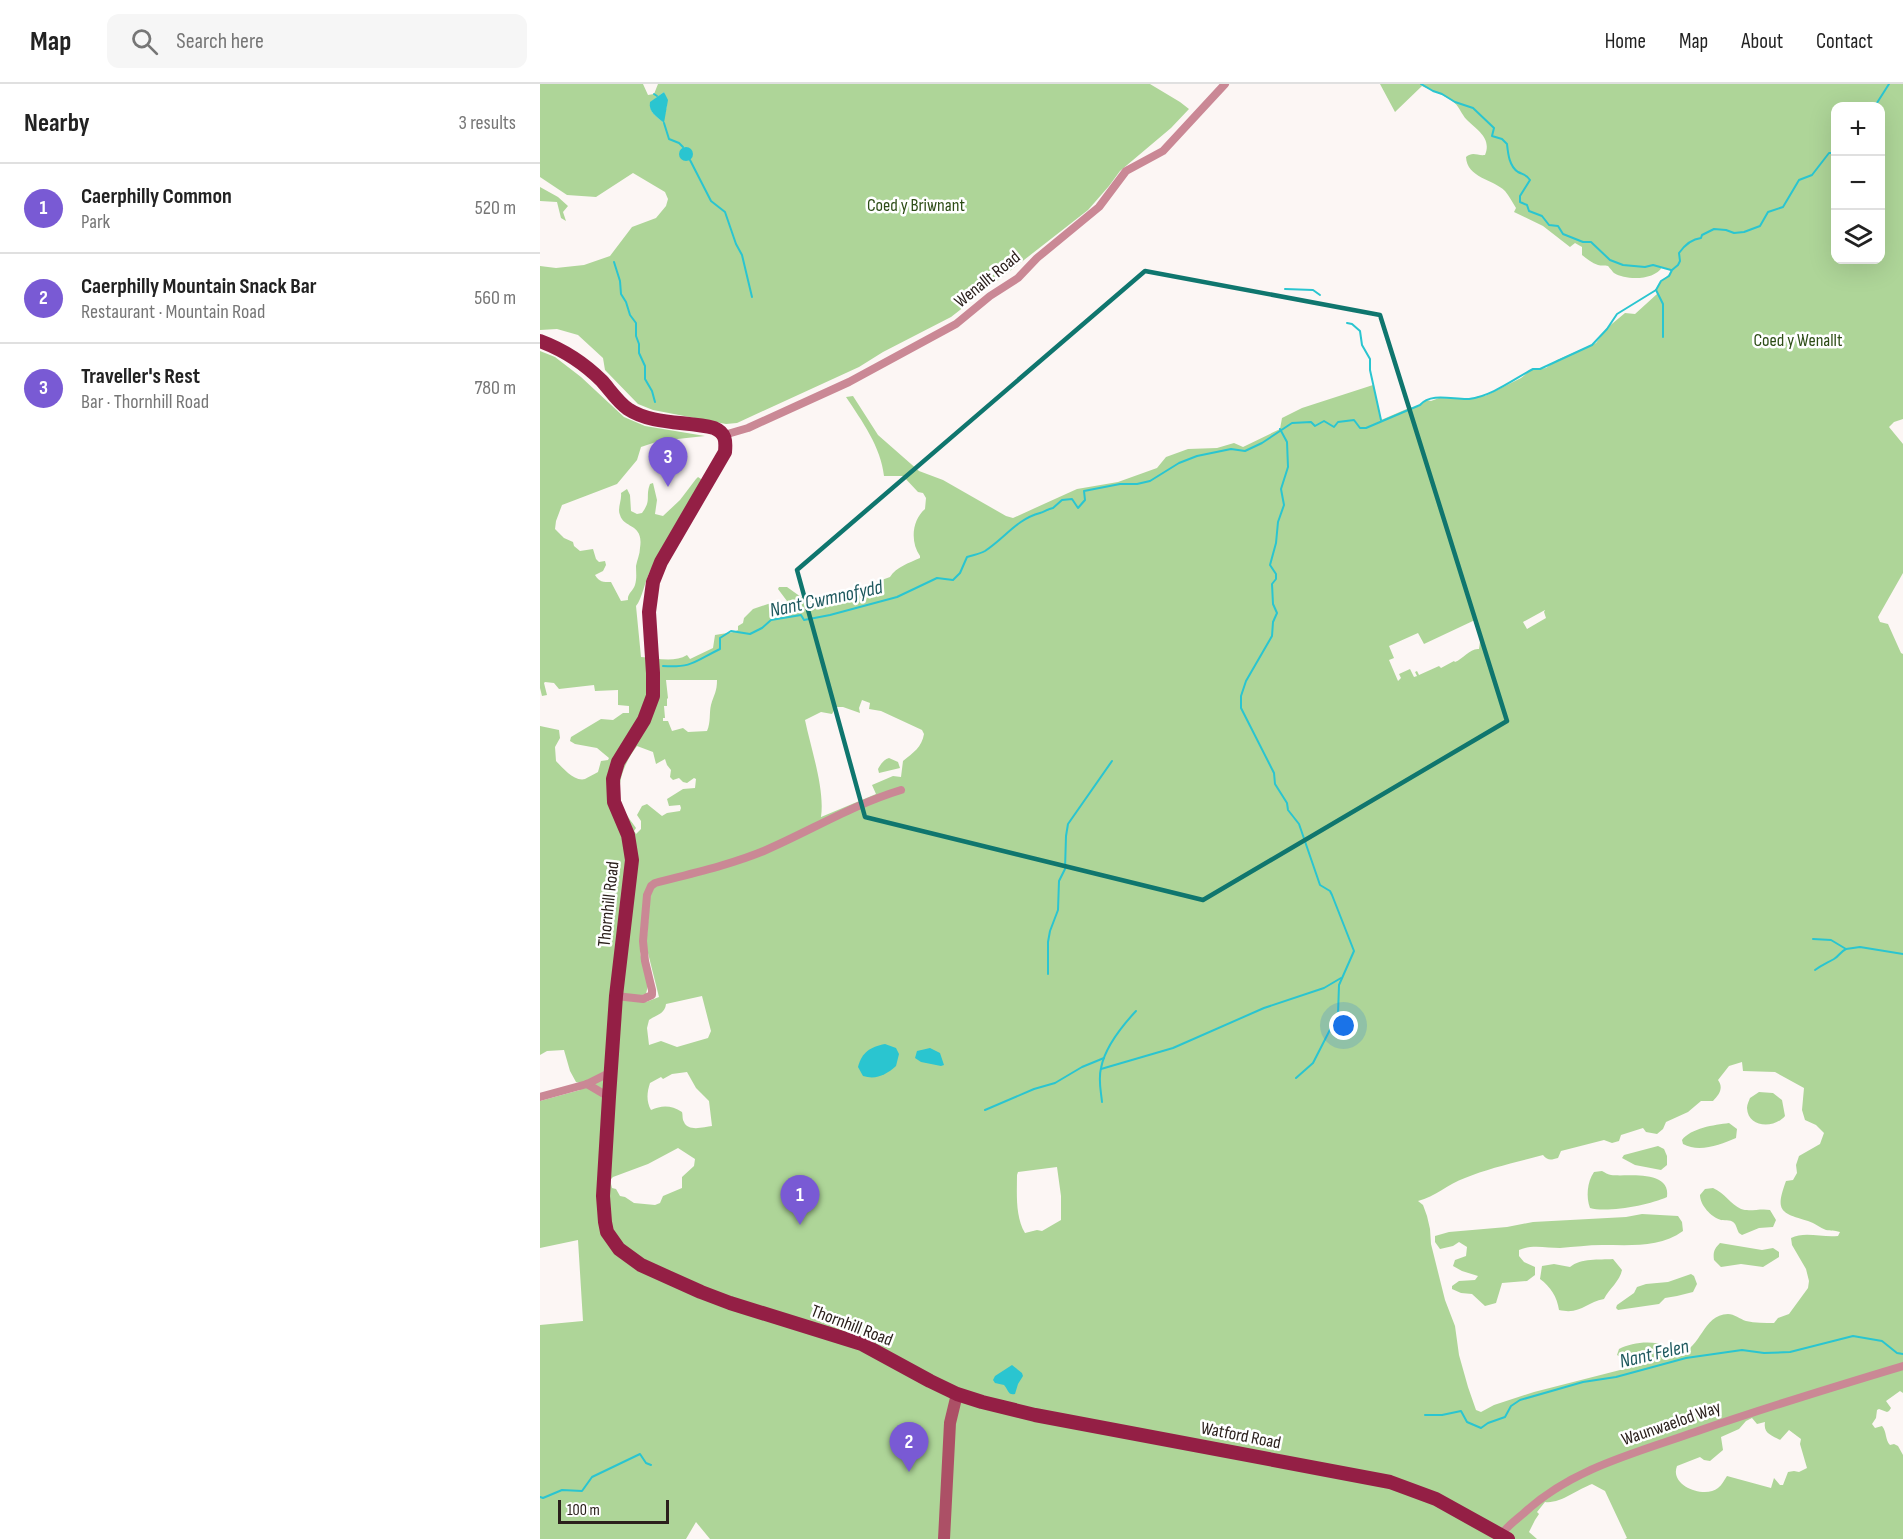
<!DOCTYPE html>
<meta charset="utf-8">
<style>
:root{--surface:#fff;--page:#f6f6f6;--text:#222;--muted:#767676;--line:#e0e0e0;--accent:#795ad4}
body{margin:0;font-family:"Sofia Sans Condensed",sans-serif;background:var(--page);color:var(--text)}
.controls{position:absolute;right:18px;top:18px;display:grid;overflow:hidden;border-radius:12px;box-shadow:0 6px 24px #0002}
.controls button{width:54px;height:54px;display:grid;place-items:center;padding:0;border:0;border-bottom:2px solid var(--line);background:var(--surface);color:var(--text);font:30px sans-serif}
.scale{position:absolute;left:18px;bottom:15px;width:111px;box-sizing:border-box;padding-left:6px;border:3px solid #2b201c;border-top:0;font-size:16px;line-height:21px;white-space:nowrap;color:#2b201c;-webkit-text-stroke:4px #fff;paint-order:stroke}
.you{position:absolute;left:804px;top:942px;width:21px;height:21px;margin:-15px;border:4px solid #fff;border-radius:50%;background:#1a73e8;box-shadow:0 0 0 9px #1a73e833}
.badge{display:grid;place-items:center;width:39px;height:39px;border-radius:50%;background:var(--accent);color:#fff;font-size:20px;font-weight:700}
.pin{position:absolute;translate:-50% -50px;filter:drop-shadow(0 2px 3px #0008)}
.pin::after{content:'';position:absolute;top:32px;width:21px;height:18px;background:inherit;clip-path:polygon(0 0,100% 0,50% 100%)}
.list{margin:0;padding:0;list-style:none}
h2{display:flex;justify-content:space-between;align-items:center;height:78px;margin:0;padding:0 24px;font-size:26px}
h2 small{font-size:20px;font-weight:400;color:var(--muted)}
.list li{display:grid;grid-template-columns:39px 1fr auto;gap:18px;align-items:center;box-sizing:border-box;height:90px;padding:0 24px;border-top:2px solid var(--line)}
.list b{display:block;font-size:22px;white-space:nowrap}
.list p{margin:0;font-size:20px;white-space:nowrap;color:var(--muted)}
.list em{font-size:20px;font-style:normal;color:var(--muted)}
.icon{flex:none;width:33px;height:33px;fill:none;stroke:currentColor;stroke-width:2;stroke-linecap:round;stroke-linejoin:round}
.map{position:relative;flex:none;width:1363px;height:1455px;overflow:hidden}
header{display:flex;align-items:center;gap:36px;box-sizing:border-box;height:84px;padding:0 30px;background:var(--surface);border-bottom:2px solid var(--line)}
header strong{font-size:28px}
nav{display:flex;gap:33px;margin-inline-start:auto;font-size:21px}
.search{width:420px;height:54px;background:var(--page);display:flex;align-items:center;gap:15px;box-sizing:border-box;padding:0 21px;border-radius:12px;color:var(--muted);font-size:22px}
main{display:flex}
aside{flex:1;background:var(--surface)}
.map>svg:first-child{display:block}
.green{fill:#aed598;fill-rule:evenodd}
.water{fill:#2ac5d0}
.lines{fill:none;stroke-linecap:round;stroke-linejoin:round}
.stream{stroke:#2ac5d0;stroke-width:2}
.street{stroke:#ca8895;stroke-width:8}
.secondary{stroke:#ac5066;stroke-width:12}
.primary{stroke:#941f45;stroke-width:14}
.marked{fill:none;stroke:#0f766e;stroke-width:4.5;stroke-linejoin:round}
.labels{text-anchor:middle;stroke-width:5;stroke-linejoin:round;paint-order:stroke}
.park-label{font-size:18px;fill:#2d4d16;stroke:#fff}
.street-label{font-size:18px;fill:#2b201c;stroke:#fff}
.water-label{font-size:20px;font-style:italic;fill:#1e595e;stroke:#fff}
</style>
<header>
<strong>Map</strong>
<div class="search"><svg class="icon" aria-label="search" viewBox="0 0 24 24"><circle cx="10" cy="10" r="6"/><path d="M15 15l6 6"/></svg>Search here</div>
<nav><a>Home</a><a>Map</a><a>About</a><a>Contact</a></nav>
</header>
<main>
<aside>
<h2>Nearby<small>3 results</small></h2>
<ul class="list">
<li><span class="badge">1</span><div><b>Caerphilly Common</b><p>Park</p></div><em>520 m</em></li>
<li><span class="badge">2</span><div><b>Caerphilly Mountain Snack Bar</b><p>Restaurant · Mountain Road</p></div><em>560 m</em></li>
<li><span class="badge">3</span><div><b>Traveller's Rest</b><p>Bar · Thornhill Road</p></div><em>780 m</em></li>
</ul>
</aside>
<div class="map">
<svg width="1363" height="1455" viewBox="0 0 1363 1455">
<rect width="100%" height="100%" fill="#fcf6f4"/>
<g class="green">
<path d="M 0,0 L 103,0 L 108,11 L 114,10 L 118,0 L 610,0 L 640,18 L 649,25 L 631,44 L 580,87 L 569,102 L 548,126 L 411,233 L 343,268 L 319,283 L 197,339 L 186,340 L 113,326 L 98,320 L 65,286 L 63,274 L 38,251 L 17,245 L 0,246 L 0,182 L 16,184 L 44,181 L 70,172 L 92,143 L 116,134 L 126,122 L 128,115 L 125,108 L 93,89 L 56,113 L 27,111 L 0,93 ZM 124,8 L 127,21 L 123,38 C 116,32 108,28 111,18 Z"/>
<path d="M 840,0 L 1363,0 L 1363,335 L 1354,338 L 1349,343 L 1363,360 L 1363,489 L 1338,533 L 1340,538 L 1348,540 L 1361,569 L 1363,570 L 1363,1309 L 1360,1307 L 1346,1317 L 1351,1324 L 1349,1327 L 1347,1328 L 1339,1325 L 1337,1326 L 1336,1334 L 1332,1340 L 1335,1344 L 1342,1342 C 1347,1348 1345,1356 1350,1361 L 1354,1360 L 1358,1362 L 1363,1371 L 1363,1455 L 1085,1455 L 1087,1454 L 1065,1407 L 1052,1400 C 1038,1405 1020,1420 1005,1418 L 997,1428 L 999,1430 L 995,1436 L 989,1448 L 997,1455 L 170,1455 L 156,1438 L 146,1455 L 0,1455 L 0,1241 L 43,1237 L 38,1156 L 0,1164 L 0,1017 L 40,1006 L 40,999 L 36,998 L 30,987 L 24,966 L 7,967 L 0,971 L 0,642 L 19,646 L 20,654 L 15,663 L 16,677 C 22,683 34,698 45,695 C 49,693 54,690 58,688 L 61,677 L 68,676 L 69,674 L 57,664 L 35,660 L 30,657 L 31,653 L 61,635 L 73,636 L 83,629 L 89,629 L 89,622 L 78,621 L 78,606 L 55,607 L 54,601 L 19,605 L 14,599 L 5,598 L 4,599 L 7,611 L 2,612 L 0,604 L 0,267 L 15,273 L 41,293 L 84,333 L 105,342 L 165,352 L 119,357 L 101,363 L 97,376 L 77,400 L 22,421 L 16,437 L 15,445 L 24,454 L 33,458 L 34,462 L 40,467 L 53,465 L 56,475 L 59,478 L 65,477 L 66,481 L 63,487 L 55,491 C 59,498 63,498 71,498 L 81,517 L 88,516 C 87,510 93,507 95,501 C 97,494 96,489 96,482 C 97,476 100,470 100,464 C 104,439 84,445 80,431 C 77,425 82,416 81,409 L 87,405 L 90,411 L 91,427 L 97,430 L 102,429 C 112,416 105,413 110,400 L 113,399 L 117,416 L 115,430 L 123,432 L 140,416 L 156,395 L 158,393 L 164,397 C 145,427 126,456 110,487 C 105,497 102,515 96,522 L 101,573 C 116,574 134,579 147,571 L 150,575 L 173,564 L 175,551 C 184,549 190,550 198,546 L 198,542 L 203,539 L 204,534 L 213,525 L 231,519 L 240,523 L 247,517 L 238,505 L 239,503 L 247,503 L 268,518 L 288,509 L 306,509 L 350,493 C 356,483 369,479 380,474 L 380,472 C 370,458 372,436 385,425 L 386,414 L 383,409 L 378,408 L 363,392 L 344,392 C 341,363 322,337 306,313 L 313,312 L 338,351 L 379,387 L 403,396 L 466,432 L 473,434 L 537,405 L 578,398 L 617,384 L 626,373 L 648,365 L 677,364 L 694,359 L 703,363 L 740,345 L 742,334 L 762,324 L 833,301 L 841,336 L 869,324 L 880,322 L 886,316 L 891,317 L 899,314 L 931,315 L 939,312 L 945,312 L 981,294 L 991,286 L 1006,284 L 1017,276 L 1056,259 L 1067,244 L 1085,229 L 1095,230 L 1117,210 C 1114,198 1128,195 1132,186 L 1122,183 C 1115,196 1087,197 1074,189 C 1073,188 1069,183 1068,182 C 1065,181 1061,182 1058,181 C 1052,179 1047,175 1042,171 L 1042,163 L 1035,159 L 1030,163 L 1003,142 L 974,128 L 976,124 C 973,119 969,112 965,107 C 953,95 927,94 926,73 C 933,67 937,72 945,71 C 952,54 937,46 927,36 C 921,30 919,21 912,17 C 903,10 892,7 882,2 L 855,28 ZM 1296,22 L 1340,22 L 1340,176 L 1296,176 ZM 1005,526 L 1004,528 L 1006,534 L 987,545 L 983,538 ZM 935,536 C 941,548 941,553 939,565 C 930,564 923,575 915,578 L 914,577 L 901,584 L 899,582 L 879,591 L 877,587 L 875,588 L 877,592 L 874,593 L 870,585 L 859,590 L 861,594 L 858,597 L 849,576 L 854,574 L 849,562 L 878,549 L 884,560 ZM 126,596 L 177,596 C 177,608 174,610 171,621 C 169,629 171,638 167,647 L 148,648 L 143,644 L 132,647 L 128,637 L 123,637 L 123,634 L 125,634 L 124,622 L 127,622 L 127,615 L 128,614 ZM 322,616 L 330,619 L 329,625 L 341,627 L 382,646 L 384,650 C 382,663 373,669 363,677 L 361,693 L 353,692 L 332,701 L 336,710 L 281,733 C 285,705 271,665 265,636 L 281,628 L 292,630 L 296,623 L 303,623 L 320,629 L 319,624 ZM 97,662 L 113,668 L 116,680 L 125,675 L 127,681 L 131,686 L 130,693 L 133,696 L 139,694 L 143,698 L 147,699 L 154,694 L 156,695 L 155,704 L 143,705 L 127,715 L 129,722 L 140,721 L 141,724 L 140,727 L 127,729 L 122,732 L 107,720 L 102,722 L 97,731 L 101,737 L 101,745 L 96,750 L 94,747 L 96,744 C 92,738 86,731 83,724 C 74,703 84,679 97,662 ZM 111,802 L 107,851 L 107,865 L 119,913 L 106,918 L 102,911 L 106,910 L 108,901 L 100,869 L 103,857 ZM 162,912 L 171,947 L 168,954 L 137,963 L 121,957 L 109,961 L 107,944 L 109,936 C 116,931 125,930 126,920 ZM 1202,978 L 1203,987 L 1235,988 L 1264,1004 L 1262,1026 L 1265,1036 L 1276,1041 L 1284,1049 L 1280,1060 L 1259,1072 L 1256,1081 L 1257,1089 L 1253,1096 L 1246,1097 C 1235,1127 1240,1129 1268,1137 C 1275,1139 1280,1144 1286,1146 C 1291,1147 1294,1146 1300,1148 L 1298,1152 C 1283,1154 1265,1147 1251,1154 L 1252,1161 L 1266,1185 L 1269,1197 L 1268,1204 L 1249,1230 L 1238,1234 L 1234,1239 C 1225,1239 1215,1239 1206,1237 C 1200,1235 1194,1230 1188,1230 C 1162,1231 1162,1264 1139,1270 C 1135,1267 1131,1264 1126,1262 C 1113,1256 1092,1258 1079,1265 L 1077,1271 L 1092,1279 L 1084,1285 L 994,1308 L 954,1321 L 941,1328 L 936,1326 L 928,1303 L 919,1271 L 915,1242 L 905,1216 L 891,1160 L 890,1145 L 887,1132 L 883,1121 L 878,1117 C 895,1113 908,1100 925,1094 C 949,1084 977,1078 1003,1071 C 1008,1077 1011,1076 1018,1074 L 1021,1067 L 1064,1056 L 1072,1059 L 1079,1057 L 1081,1051 L 1103,1044 L 1106,1048 L 1117,1050 L 1123,1045 L 1126,1038 L 1148,1028 L 1161,1017 L 1173,1017 C 1179,1011 1184,1004 1178,996 L 1189,982 ZM 147,988 L 156,1004 L 169,1017 L 172,1042 C 164,1043 148,1048 144,1038 C 142,1035 143,1031 142,1028 C 131,1021 122,1021 111,1026 C 106,1017 107,1008 110,999 L 121,993 L 123,995 L 132,990 ZM 138,1064 L 155,1075 L 154,1082 L 142,1093 L 142,1104 L 123,1112 L 120,1119 L 115,1121 L 94,1119 L 85,1113 L 80,1112 L 76,1105 L 72,1104 L 70,1096 L 73,1093 L 108,1080 ZM 517,1083 L 521,1112 L 521,1136 L 502,1147 L 497,1146 L 485,1149 C 475,1132 477,1109 477,1091 L 478,1088 ZM 1212,1334 L 1217,1340 L 1225,1338 C 1223,1350 1232,1351 1240,1356 L 1249,1346 L 1261,1355 L 1260,1360 L 1267,1384 L 1259,1388 L 1254,1387 L 1248,1388 L 1243,1401 L 1240,1401 L 1234,1394 L 1231,1404 L 1187,1392 C 1184,1396 1182,1401 1178,1404 C 1165,1415 1129,1402 1137,1382 L 1160,1373 L 1164,1376 L 1170,1377 L 1183,1366 L 1181,1353 L 1199,1345 L 1206,1337 Z"/>
<path d="M 0,103 L 18,113 L 28,122 L 23,128 L 26,137 L 21,134 L 17,118 L 0,117 Z"/>
<path d="M 349,674 L 358,678 L 360,684 L 339,689 L 338,685 C 341,680 343,676 349,674 Z"/>
<path d="M 1219,1008 L 1233,1009 L 1242,1016 L 1245,1032 C 1234,1045 1208,1044 1207,1024 C 1207,1020 1209,1017 1210,1014 Z"/>
<path d="M 1189,1039 L 1197,1045 L 1196,1054 C 1180,1061 1159,1069 1143,1060 L 1142,1056 C 1151,1044 1174,1041 1189,1039 Z"/>
<path d="M 1118,1062 L 1124,1065 L 1127,1072 L 1127,1081 L 1121,1086 L 1095,1081 L 1082,1074 L 1084,1071 Z"/>
<path d="M 1062,1087 C 1064,1088 1069,1091 1071,1091 C 1086,1093 1131,1085 1127,1113 C 1110,1121 1067,1129 1050,1124 C 1046,1113 1047,1098 1054,1088 Z"/>
<path d="M 1173,1104 C 1185,1109 1190,1120 1201,1125 C 1209,1128 1221,1124 1230,1126 L 1236,1136 L 1233,1143 L 1219,1144 L 1202,1151 L 1199,1149 C 1198,1148 1196,1141 1195,1140 C 1192,1135 1186,1137 1181,1136 C 1171,1133 1160,1121 1160,1111 L 1165,1105 Z"/>
<path d="M 1102,1130 L 1138,1132 L 1142,1138 L 1143,1147 C 1120,1164 1090,1161 1062,1161 C 1048,1161 1034,1163 1020,1164 C 1007,1164 992,1160 979,1166 L 979,1172 L 984,1178 L 995,1183 L 995,1191 L 987,1197 L 962,1199 L 956,1219 L 945,1222 L 932,1210 L 921,1209 L 912,1205 L 912,1202 L 919,1197 L 935,1196 L 938,1192 L 922,1187 L 913,1182 L 915,1176 L 926,1172 L 927,1163 L 919,1158 L 913,1162 L 900,1165 L 895,1158 L 895,1152 L 909,1148 L 967,1143 L 993,1138 L 1086,1133 Z"/>
<path d="M 1180,1159 L 1222,1166 L 1233,1164 L 1239,1168 L 1239,1173 L 1223,1183 L 1201,1180 L 1181,1183 L 1174,1176 C 1173,1168 1174,1165 1180,1159 Z"/>
<path d="M 1073,1175 L 1082,1186 C 1080,1197 1069,1205 1064,1215 C 1046,1218 1041,1231 1019,1226 C 1017,1213 1011,1203 1000,1195 L 1002,1182 L 1014,1180 L 1030,1183 C 1041,1174 1059,1176 1073,1175 Z"/>
<path d="M 1151,1190 L 1154,1192 L 1157,1200 L 1153,1208 L 1137,1212 L 1125,1214 L 1119,1220 L 1078,1226 L 1076,1224 L 1077,1221 L 1094,1209 L 1097,1203 L 1106,1200 L 1128,1198 Z"/>
</g>
<g class="water">
<path d="M 124,8 L 128,16 L 124,39 C 117,33 108,28 110,18 Z"/>
<circle cx="146" cy="70" r="7"/>
<path d="M 345,960 L 356,964 L 359,970 L 356,982 C 346,991 336,996 323,992 L 318,983 C 322,968 330,963 345,960 Z"/>
<path d="M 390,964 L 400,969 L 404,981 L 401,982 L 381,978 L 375,974 L 377,967 Z"/>
<path d="M 472,1281 L 482,1289 L 483,1292 L 478,1300 L 475,1310 C 468,1312 468,1305 464,1301 L 455,1299 L 453,1296 L 455,1292 Z"/>
</g>
<g class="lines">
<g class="stream">
<path d="M 881,0 L 893,7 L 902,10 L 915,18 L 933,24 L 954,44 L 952,52 L 962,55 L 967,60 C 968,69 969,82 978,88 C 984,91 986,90 990,96 L 980,112 L 980,118 L 987,121 L 989,127 L 1002,132 L 1009,141 L 1018,142 L 1023,150 L 1043,158 L 1051,158 L 1070,176 L 1083,181 L 1105,183 L 1113,181 L 1131,186"/>
<path d="M 114,10 L 117,12"/>
<path d="M 1335,22 L 1349,0"/>
<path d="M 124,39 L 129,55 L 139,59 L 143,63"/>
<path d="M 150,76 L 171,117 L 185,128 L 196,160 L 202,171 L 212,213"/>
<path d="M 74,178 L 80,197 L 81,210 L 86,218 L 90,231 L 96,239 L 96,252 L 99,260 L 99,269 L 105,282 L 105,295 L 112,307 L 115,318"/>
<path d="M 745,205 L 773,206 L 780,211"/>
<path d="M 1116,206 L 1123,220 L 1123,253"/>
<path d="M 807,239 L 812,240 L 820,247 L 822,261 L 830,275 L 830,286 L 841,336"/>
<path d="M 740,345 L 747,358 L 748,383 L 741,405 L 744,421 L 738,438 L 736,459 L 730,481 L 736,490 L 736,495 L 732,500 L 733,520 L 737,529 L 733,538 L 732,552 L 706,597 L 701,612 L 701,624 L 734,689 L 735,700 L 747,719 L 748,726 L 759,740 L 780,801 L 790,807 L 792,811 L 814,867 L 799,901 L 798,930 L 773,979 L 756,994"/>
<path d="M 123,582 C 153,584 155,577 180,565 L 180,554 L 191,547 L 210,550 L 222,544 L 231,536 L 261,531 L 264,536 L 290,531 L 357,513 L 397,494 L 413,496 L 420,489 L 427,473 C 433,471 440,470 445,467 C 465,454 477,435 500,429 C 505,428 507,425 513,424 L 522,416 L 532,415 L 538,424 L 545,416 L 544,407 L 580,400 L 597,400 L 610,397 L 639,379 L 657,372 L 691,365 L 705,367 L 722,359 L 752,339 L 771,338 L 775,342 L 784,337 L 794,343 L 798,338 L 814,336 L 820,344 L 826,344 L 880,321 C 891,308 914,316 929,315 C 952,312 974,295 993,285 L 1000,285 L 1052,261 L 1067,245 L 1077,230 L 1116,206 L 1121,197 L 1129,192 L 1132,186 L 1138,181 L 1140,177 L 1139,169 C 1144,162 1152,155 1161,154 L 1162,151 L 1174,145 L 1186,146 L 1194,149 L 1204,148 L 1220,142 L 1228,128 L 1243,123 L 1259,96 L 1272,91 L 1289,69 L 1296,69"/>
<path d="M 1273,855 L 1291,856 L 1306,865 L 1320,863 L 1363,870"/>
<path d="M 1275,886 C 1282,881 1287,879 1294,875 C 1299,872 1300,868 1306,865"/>
<path d="M 508,890 L 508,858 L 510,847 L 518,826 L 519,797 L 525,785 L 526,752 L 528,740 L 572,677"/>
<path d="M 561,985 L 633,964 L 724,924 L 784,904 L 801,894"/>
<path d="M 562,1018 C 561,1007 558,996 561,984 C 565,963 582,942 596,927"/>
<path d="M 445,1026 L 494,1005 L 515,999 L 542,983 L 564,974"/>
<path d="M 885,1331 L 902,1331 L 921,1327 L 927,1338 L 941,1344 L 948,1339 L 965,1333 L 971,1322 L 980,1316 L 1043,1298 L 1076,1293 L 1146,1274 L 1202,1266 L 1224,1269 L 1250,1268 L 1313,1252 L 1342,1257 L 1357,1269 L 1363,1270"/>
<path d="M 0,1413 L 3,1414 L 22,1406 L 42,1407 L 52,1393 L 100,1370 L 106,1379 L 111,1381"/>
</g>
<g class="street">
<path d="M 184,351 L 208,344 L 309,298 L 416,240 L 450,212 L 478,194 L 497,174 L 559,123 L 586,87 L 623,67 L 685,0"/>
<path d="M 76,912 L 103,915 L 112,911 L 112,906 L 105,877 L 103,857 L 107,811 L 111,802 L 115,799 C 153,789 190,781 226,766 C 272,746 312,721 361,706"/>
<path d="M 47,1000 L 69,1013"/>
<path d="M 0,1013 L 47,1000 L 71,988"/>
<path d="M 961,1451 C 967,1442 976,1436 984,1429 C 1031,1385 1095,1369 1155,1348 C 1224,1324 1293,1303 1363,1282"/>
</g>
<path class="secondary" d="M 404,1455 L 410,1339 L 417,1310"/>
<path class="primary" d="M 0,257 C 24,266 44,279 62,297 C 70,306 78,318 88,325 C 112,341 147,337 174,344 C 186,349 186,357 185,368 L 121,478 L 113,498 L 109,528 L 113,589 L 113,612 L 104,636 L 78,678 L 73,695 L 74,718 L 88,751 L 92,776 L 76,912 L 69,1013 L 63,1112 L 65,1138 L 67,1148 L 79,1165 L 101,1181 L 161,1208 L 190,1219 L 322,1260 L 390,1297 L 417,1310 L 442,1318 L 495,1331 L 850,1398 L 896,1415 L 968,1455"/>
</g>
<path class="marked" d="M 605,187 L 840,231 L 967,637 L 663,816 L 325,733 L 257,486 Z"/>
<g class="labels">
<g class="park-label">
<text x="376" y="127">Coed y Briwnant</text>
<text x="1258" y="262">Coed y Wenallt</text>
</g>
<g class="street-label">
<text transform="translate(447 195) rotate(-39)" y="6">Wenallt Road</text>
<text transform="translate(68 820) rotate(-84)" y="6">Thornhill Road</text>
<text transform="translate(312 1241) rotate(21)" y="6">Thornhill Road</text>
<text transform="translate(1131 1339) rotate(-19)" y="6">Waunwaelod Way</text>
<text transform="translate(701 1351) rotate(11)" y="6">Watford Road</text>
</g>
<g class="water-label">
<text transform="translate(286 514) rotate(-12)" y="7">Nant Cwmnofydd</text>
<text transform="translate(1114 1269) rotate(-13)" y="7">Nant Felen</text>
</g>
</g>
</svg>
<div class="controls">
<button>+</button>
<button>−</button>
<button><svg class="icon" aria-label="layers" viewBox="0 0 24 24"><path d="M12 4l9 5-9 5-9-5zM3 14l9 5 9-5"/></svg></button>
</div>
<div class="scale">100 m</div>
<div class="you"></div>
<div class="pin badge" style="left:260px;top:1141px">1</div>
<div class="pin badge" style="left:369px;top:1388px">2</div>
<div class="pin badge" style="left:128px;top:403px">3</div>
</div>
</main>
